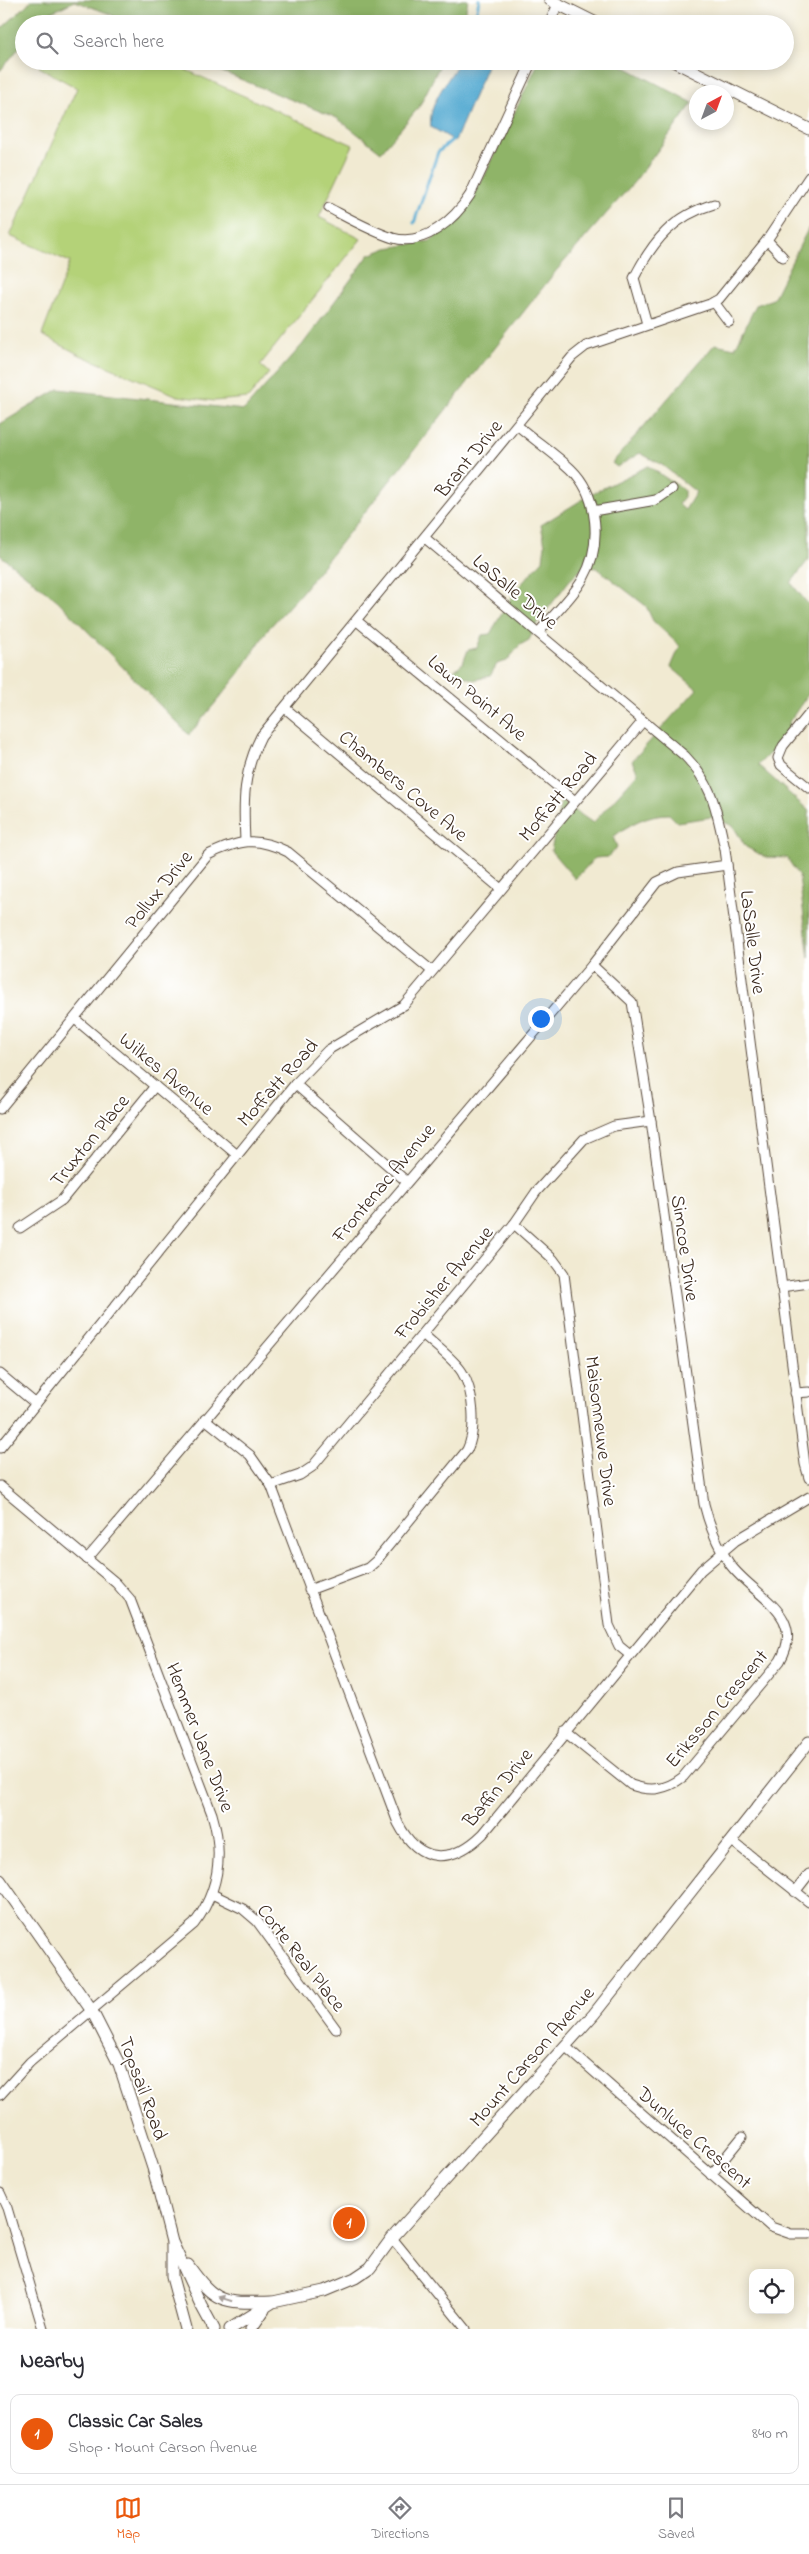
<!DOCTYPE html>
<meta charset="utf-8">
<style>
:root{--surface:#fff;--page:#f2f2f3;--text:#2b2b33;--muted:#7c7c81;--line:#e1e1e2;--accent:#ea580c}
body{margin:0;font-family:"Indie Flower",sans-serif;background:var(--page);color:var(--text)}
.controls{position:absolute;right:15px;bottom:15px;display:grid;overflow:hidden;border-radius:10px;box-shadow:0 2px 12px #0003}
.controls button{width:45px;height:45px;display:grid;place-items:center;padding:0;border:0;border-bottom:1px solid var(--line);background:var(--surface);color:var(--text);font:25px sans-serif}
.compass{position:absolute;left:689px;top:85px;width:45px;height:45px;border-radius:50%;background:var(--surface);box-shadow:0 2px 12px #0003;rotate:41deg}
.you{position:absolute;left:540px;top:1018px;width:18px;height:18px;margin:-12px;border:4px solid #fff;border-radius:50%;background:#1a73e8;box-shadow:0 0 0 8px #1a73e833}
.badge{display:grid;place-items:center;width:32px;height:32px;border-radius:50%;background:var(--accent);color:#fff;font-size:16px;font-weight:700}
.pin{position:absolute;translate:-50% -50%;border:2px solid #fff;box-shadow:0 1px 5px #0006}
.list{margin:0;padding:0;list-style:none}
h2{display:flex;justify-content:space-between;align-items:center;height:65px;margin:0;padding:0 20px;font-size:21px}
h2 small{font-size:16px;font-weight:400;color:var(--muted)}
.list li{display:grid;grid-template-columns:32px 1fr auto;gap:15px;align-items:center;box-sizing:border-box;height:80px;margin:0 10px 10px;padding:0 10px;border:1px solid var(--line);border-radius:10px}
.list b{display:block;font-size:19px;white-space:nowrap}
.list p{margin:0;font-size:16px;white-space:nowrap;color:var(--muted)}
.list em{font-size:16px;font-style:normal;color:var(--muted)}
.icon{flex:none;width:28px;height:28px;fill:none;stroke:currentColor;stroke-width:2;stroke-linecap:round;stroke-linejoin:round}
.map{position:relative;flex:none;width:809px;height:2329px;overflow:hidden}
.search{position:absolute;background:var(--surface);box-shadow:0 2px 12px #0003;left:15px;right:15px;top:15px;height:55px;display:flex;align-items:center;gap:12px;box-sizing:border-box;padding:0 18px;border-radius:28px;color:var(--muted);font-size:19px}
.sheet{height:155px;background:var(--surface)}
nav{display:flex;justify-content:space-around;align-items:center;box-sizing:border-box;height:70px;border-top:1px solid var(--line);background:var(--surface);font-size:14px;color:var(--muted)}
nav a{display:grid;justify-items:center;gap:2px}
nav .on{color:var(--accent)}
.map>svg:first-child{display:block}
.green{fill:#b4d278;stroke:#787e4b}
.forest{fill:#8fb468;stroke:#656f43}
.water{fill:#57abd2;stroke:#496a78}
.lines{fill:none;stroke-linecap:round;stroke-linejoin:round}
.stream{stroke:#57abd2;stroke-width:3}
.minor-casing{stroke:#564739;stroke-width:11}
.major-casing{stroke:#564739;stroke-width:13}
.minor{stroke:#fff;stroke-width:9}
.major{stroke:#fff;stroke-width:11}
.oneway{fill:#a79f9a}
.labels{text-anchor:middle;stroke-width:4;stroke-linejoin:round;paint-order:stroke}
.street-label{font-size:20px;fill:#3b2a1e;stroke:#fff}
</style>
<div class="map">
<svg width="809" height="2329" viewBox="0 0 809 2329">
<rect width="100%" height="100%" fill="#fff"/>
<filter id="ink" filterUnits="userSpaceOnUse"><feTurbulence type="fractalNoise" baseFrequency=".02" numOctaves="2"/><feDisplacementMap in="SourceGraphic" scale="10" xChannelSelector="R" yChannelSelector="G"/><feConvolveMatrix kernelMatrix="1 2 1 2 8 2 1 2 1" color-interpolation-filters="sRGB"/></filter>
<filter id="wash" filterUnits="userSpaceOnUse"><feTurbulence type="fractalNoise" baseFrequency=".0096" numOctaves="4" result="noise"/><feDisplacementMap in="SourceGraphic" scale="20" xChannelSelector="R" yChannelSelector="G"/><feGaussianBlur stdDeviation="1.12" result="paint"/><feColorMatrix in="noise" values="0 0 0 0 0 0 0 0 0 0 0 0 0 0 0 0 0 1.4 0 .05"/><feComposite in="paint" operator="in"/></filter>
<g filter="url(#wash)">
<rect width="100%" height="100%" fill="#f1ead2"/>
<path class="green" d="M 41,61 L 166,61 L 353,145 L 319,217 L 361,239 L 260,365 L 269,373 L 248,398 L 214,401 L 178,396 L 80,355 L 42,335 L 70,262 L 10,236 L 77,88 L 39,67 Z"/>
<g class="forest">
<path d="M 32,0 L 468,0 L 463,24 L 127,24 L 110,14 L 75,1 L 45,15 L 38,24 L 24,24 L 24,42 L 0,71 L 0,30 Z"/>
<path d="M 195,61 L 442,61 L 419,107 L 381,152 L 337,118 Z"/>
<path d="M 539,61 L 614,61 L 693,103 L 635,181 L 556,271 L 301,593 L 269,628 L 239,674 L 189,735 L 57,600 L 0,555 L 0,424 L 59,389 L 244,410 L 303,344 L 369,255 L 387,248 L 430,241 L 464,213 L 485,175 Z"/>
<path d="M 809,227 L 809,559 L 791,583 L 809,605 L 809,693 L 789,722 L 791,732 L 758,765 L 809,811 L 809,958 L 799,876 L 787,858 L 765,857 L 746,847 L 733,826 L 712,817 L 677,822 L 669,814 C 647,814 630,824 613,837 L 617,847 L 608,857 L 595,858 L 575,879 L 551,851 L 561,801 L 593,823 L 638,773 L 632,761 L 697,689 L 671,667 L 680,646 L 653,621 L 646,606 L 597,568 L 584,567 L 569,581 L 537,623 L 529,640 L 520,645 L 507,661 L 497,664 L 490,676 L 474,680 L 452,672 L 463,663 L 468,650 L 477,648 L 482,635 L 490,634 L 515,591 L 543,560 L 545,545 L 541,525 L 593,493 L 648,466 L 684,490 L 684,497 L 678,504 L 685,510 L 696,492 L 662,465 L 640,453 L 617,467 L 612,463 L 715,344 L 735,348 L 756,305 L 773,299 Z"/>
</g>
<path class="water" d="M 461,61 L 487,61 L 486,68 L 455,141 L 431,127 C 427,106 447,82 457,65 Z"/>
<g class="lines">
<g class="stream">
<path d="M 474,24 L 479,0"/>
<path d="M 414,223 L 438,152 L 453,139"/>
</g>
</g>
</g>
<g filter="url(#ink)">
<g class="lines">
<defs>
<g id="minor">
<path d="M 549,24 L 558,4"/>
<path d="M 329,208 C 350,219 371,231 393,238 C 424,247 455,219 470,195 L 532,61"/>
<path d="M 767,240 L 783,257"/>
<path d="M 714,302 L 729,322"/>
<path d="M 647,324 L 634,278 C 653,241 673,216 714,204"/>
<path d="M 517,425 C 534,440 554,453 571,469 C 599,496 602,546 583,579 C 572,598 553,615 539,632"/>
<path d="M 593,511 L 656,500 L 672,489"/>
<path d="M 425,538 L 685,756 C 714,786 716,810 725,849 L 805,1464 L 809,1478"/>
<path d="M 357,621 L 575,801"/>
<path d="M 285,708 L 501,889"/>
<path d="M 809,714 L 783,746 L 778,758 L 781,765 L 809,788"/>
<path d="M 245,841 C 243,801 243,772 261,736 L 572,357 L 586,346 L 710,304 L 719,299 L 767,240 L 809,177"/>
<path d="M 75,1019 L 236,1154"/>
<path d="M 295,1084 L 406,1181"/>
<path d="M 0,1109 L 208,855 C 239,840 256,836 288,852 L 432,971"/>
<path d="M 514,1224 L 553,1259 L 564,1274 L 609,1625 L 619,1646 L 630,1655"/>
<path d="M 20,1228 L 62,1200 L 155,1086"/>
<path d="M 781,1287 L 809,1283"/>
<path d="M 0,1374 L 36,1404"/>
<path d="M 795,1393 L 809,1392"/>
<path d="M 205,1419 L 250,1455 L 271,1485 L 398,1823 C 419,1864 451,1865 483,1834 L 701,1570 L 735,1541 L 809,1497"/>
<path d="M 0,1448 L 295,1084 L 328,1050 L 404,1005 L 643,721"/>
<path d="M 271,1485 L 300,1475 L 312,1467 L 514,1224 L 536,1192 L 584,1139 L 614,1126 L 651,1121"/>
<path d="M 0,1486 L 116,1583 L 130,1599 L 212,1814 C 224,1854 219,1891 194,1924 L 30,2062 L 0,2095"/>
<path d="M 87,1559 L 592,965 L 657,882 L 678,872 L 727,865"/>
<path d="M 309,1590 L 368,1568 L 376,1561 L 467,1450 C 477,1430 474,1391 462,1372 C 453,1358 435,1346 423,1334"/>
<path d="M 565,1732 L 631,1785 C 651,1792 666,1790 683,1777 L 780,1661 C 808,1613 752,1596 729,1563 C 717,1545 709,1524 704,1504 L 651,1121 L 632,1002 L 592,965"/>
<path d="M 732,1841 L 809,1902"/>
<path d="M 795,1892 L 809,1874"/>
<path d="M 212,1894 L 243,1909 L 257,1921 L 336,2029"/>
<path d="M 566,2047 L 771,2227 L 791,2234 L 809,2234"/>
<path d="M 711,2175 L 742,2137"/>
<path d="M 0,2193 L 7,2208 L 43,2329"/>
<path d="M 392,2238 L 466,2329"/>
</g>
<g id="major">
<path d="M 550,0 L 598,24"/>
<path d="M 673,61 L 809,129"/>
<path d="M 0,1880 L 92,2011 L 119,2064 L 153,2168 L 172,2242 L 201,2305 L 214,2329"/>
<path d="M 172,2244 L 172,2277 L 186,2329"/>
<path d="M 188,2265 C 216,2305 225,2303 271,2302"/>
<path d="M 230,2329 L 273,2302 L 324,2291 L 355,2278 L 370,2268 L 392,2238 L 594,2014 L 809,1742"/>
<path d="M 251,2329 L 264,2310"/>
</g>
</defs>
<use href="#minor" class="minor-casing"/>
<use href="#major" class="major-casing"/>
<use href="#minor" class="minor"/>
<use href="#major" class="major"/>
</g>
<defs><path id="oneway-solid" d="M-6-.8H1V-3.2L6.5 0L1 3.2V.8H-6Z" transform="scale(1.25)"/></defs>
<use class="oneway" href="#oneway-solid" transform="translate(225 2299) rotate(-162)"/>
</g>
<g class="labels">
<g class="street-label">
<text transform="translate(468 458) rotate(-51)" y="7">Brant Drive</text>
<text transform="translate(516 591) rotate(40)" y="7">LaSalle Drive</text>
<text transform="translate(478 697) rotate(40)" y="7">Lawn Point Ave</text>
<text transform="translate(404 785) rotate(40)" y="7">Chambers Cove Ave</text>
<text transform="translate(557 796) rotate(-50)" y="7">Moffatt Road</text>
<text transform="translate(158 889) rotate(-51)" y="7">Pollux Drive</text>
<text transform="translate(754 942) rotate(83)" y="7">LaSalle Drive</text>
<text transform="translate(167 1073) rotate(40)" y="7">Wilkes Avenue</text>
<text transform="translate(277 1082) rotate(-48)" y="7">Moffatt Road</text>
<text transform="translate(89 1140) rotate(-51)" y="7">Truxton Place</text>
<text transform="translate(383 1182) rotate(-50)" y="7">Frontenac Avenue</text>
<text transform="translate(686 1248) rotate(82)" y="7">Simcoe Drive</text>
<text transform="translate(443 1282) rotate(-50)" y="7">Frobisher Avenue</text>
<text transform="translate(602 1431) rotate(83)" y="7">Maisonneuve Drive</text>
<text transform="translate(716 1708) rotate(-50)" y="7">Eriksson Crescent</text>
<text transform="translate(201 1737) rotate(69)" y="7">Hemmer Jane Drive</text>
<text transform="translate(497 1787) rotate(-50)" y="7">Baffin Drive</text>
<text transform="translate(302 1957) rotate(52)" y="7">Corte Real Place</text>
<text transform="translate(531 2056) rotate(-49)" y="7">Mount Carson Avenue</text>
<text transform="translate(144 2088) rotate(70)" y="7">Topsail Road</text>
<text transform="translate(695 2137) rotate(41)" y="7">Dunluce Crescent</text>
</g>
</g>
</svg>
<div class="controls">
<button><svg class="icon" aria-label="locate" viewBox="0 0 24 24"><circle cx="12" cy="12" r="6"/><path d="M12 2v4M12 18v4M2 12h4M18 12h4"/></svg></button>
</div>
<svg class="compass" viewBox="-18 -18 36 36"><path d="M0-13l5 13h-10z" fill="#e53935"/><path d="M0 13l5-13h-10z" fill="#7c7c81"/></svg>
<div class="you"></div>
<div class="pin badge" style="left:349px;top:2223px">1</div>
<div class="search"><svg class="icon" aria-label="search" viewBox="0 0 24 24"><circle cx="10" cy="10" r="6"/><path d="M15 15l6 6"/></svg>Search here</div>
</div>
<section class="sheet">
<h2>Nearby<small></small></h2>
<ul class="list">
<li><span class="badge">1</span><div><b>Classic Car Sales</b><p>Shop · Mount Carson Avenue</p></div><em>840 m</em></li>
</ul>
</section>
<nav>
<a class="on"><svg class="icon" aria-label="map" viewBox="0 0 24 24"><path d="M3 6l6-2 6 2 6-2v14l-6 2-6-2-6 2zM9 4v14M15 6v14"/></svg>Map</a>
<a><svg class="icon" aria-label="directions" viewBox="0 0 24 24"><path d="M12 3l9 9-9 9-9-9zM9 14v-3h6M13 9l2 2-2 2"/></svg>Directions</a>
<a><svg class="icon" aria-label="saved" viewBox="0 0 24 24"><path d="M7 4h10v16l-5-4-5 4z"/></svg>Saved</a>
</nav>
